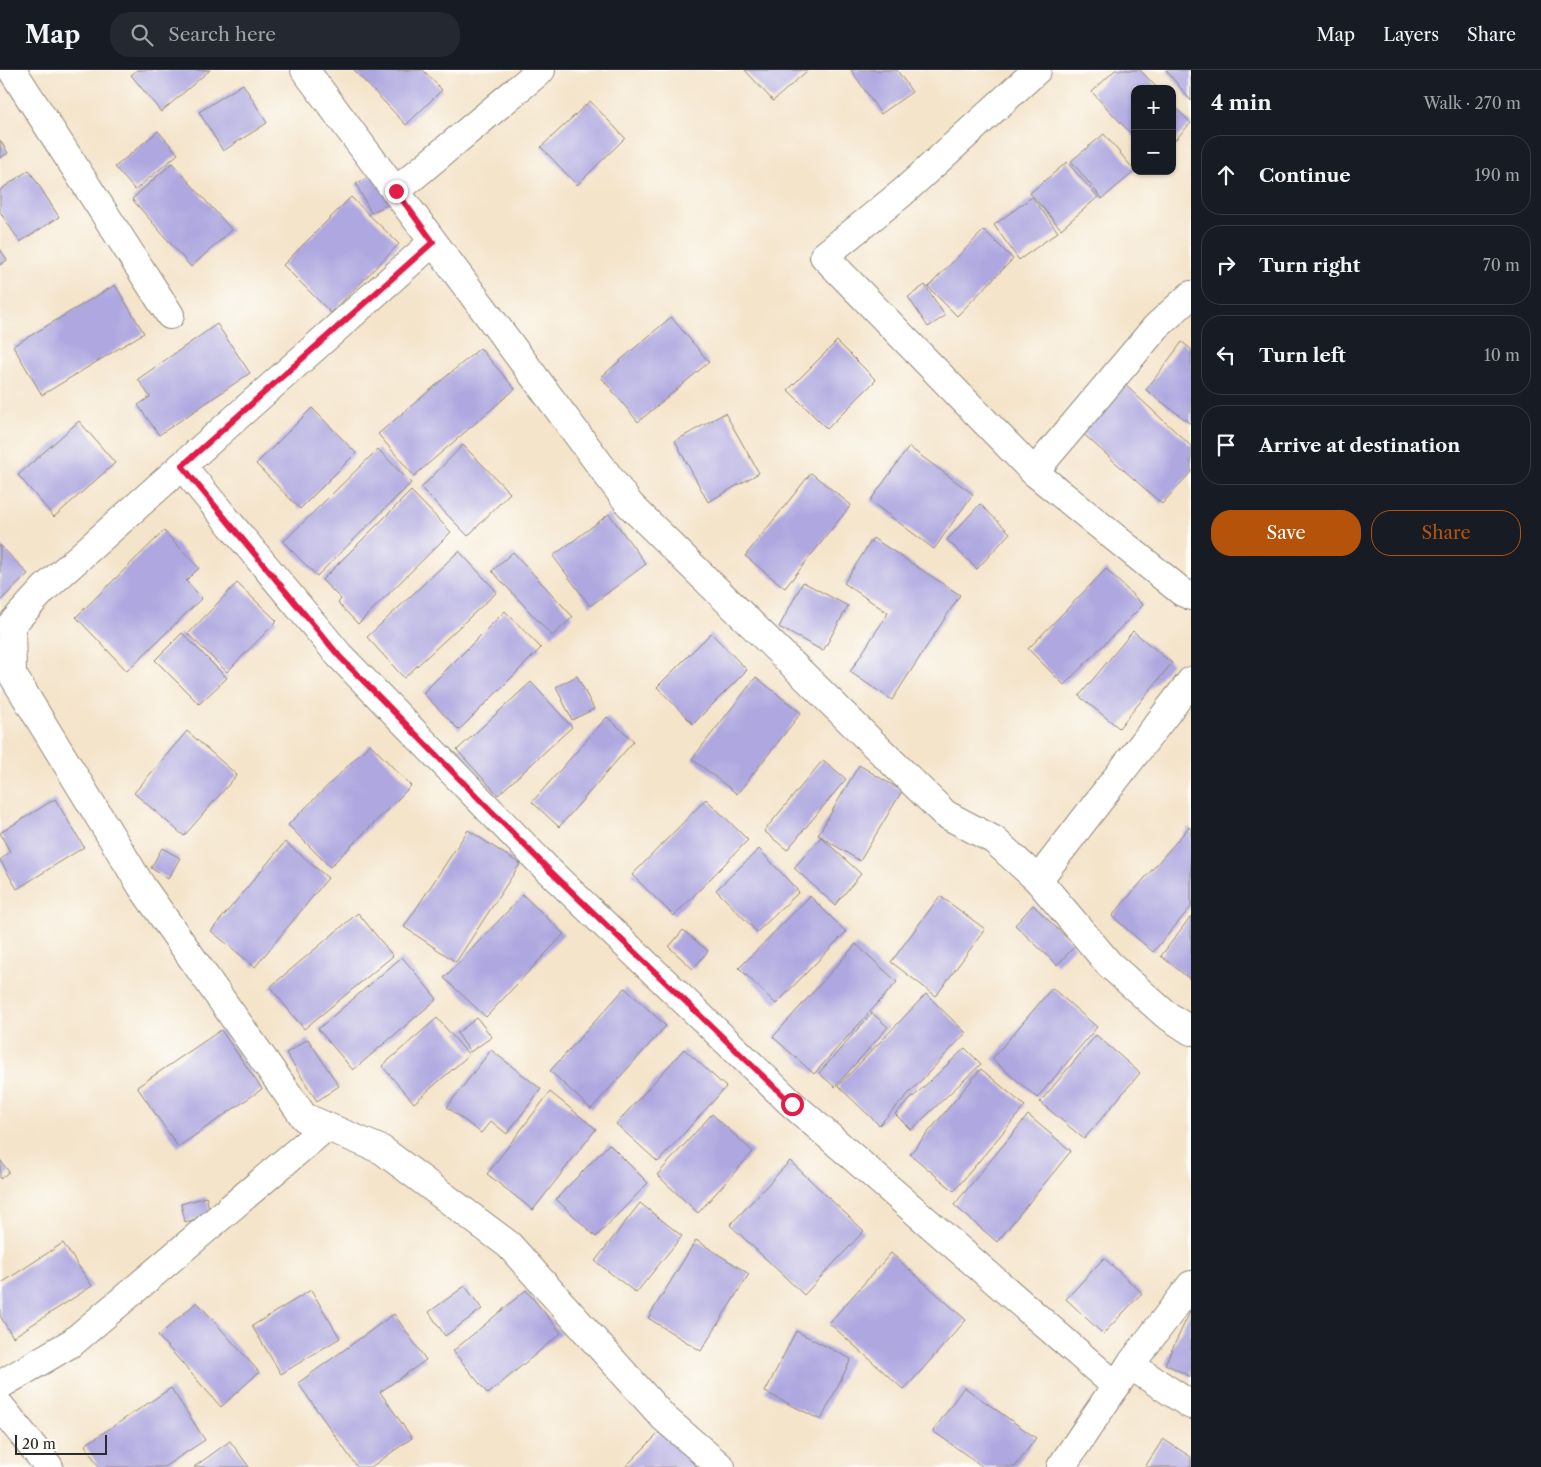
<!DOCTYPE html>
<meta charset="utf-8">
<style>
:root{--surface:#171b24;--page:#242831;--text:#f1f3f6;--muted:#9ea1a6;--line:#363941;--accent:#b45309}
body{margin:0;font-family:"Libre Caslon Text",serif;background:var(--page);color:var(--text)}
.controls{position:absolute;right:15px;top:15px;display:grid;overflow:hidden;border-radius:10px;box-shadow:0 1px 4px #0004}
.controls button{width:45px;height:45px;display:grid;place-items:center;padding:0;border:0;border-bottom:1px solid var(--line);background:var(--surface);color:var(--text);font:25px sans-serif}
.scale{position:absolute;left:15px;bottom:12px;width:92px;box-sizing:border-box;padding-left:5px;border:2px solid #2b2b2b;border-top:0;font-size:14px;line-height:18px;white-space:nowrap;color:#2b2b2b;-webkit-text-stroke:4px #fdfcf7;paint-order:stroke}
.stop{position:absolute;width:15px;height:15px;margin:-11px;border:4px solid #e11d48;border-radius:50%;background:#fff}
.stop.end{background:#e11d48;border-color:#fff;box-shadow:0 1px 5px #0008}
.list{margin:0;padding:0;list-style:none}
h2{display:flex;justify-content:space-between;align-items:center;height:65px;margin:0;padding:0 20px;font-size:21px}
h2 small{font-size:16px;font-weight:400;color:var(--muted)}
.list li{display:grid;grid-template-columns:32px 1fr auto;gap:15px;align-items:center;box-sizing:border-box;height:80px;margin:0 10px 10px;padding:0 10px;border:1px solid var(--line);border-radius:20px}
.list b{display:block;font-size:19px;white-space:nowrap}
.list em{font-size:16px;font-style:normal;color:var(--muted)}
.actions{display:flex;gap:10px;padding:15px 20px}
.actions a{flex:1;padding:11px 0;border:1px solid var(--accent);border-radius:20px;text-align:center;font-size:18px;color:var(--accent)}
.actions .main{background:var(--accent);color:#fff}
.icon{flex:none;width:28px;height:28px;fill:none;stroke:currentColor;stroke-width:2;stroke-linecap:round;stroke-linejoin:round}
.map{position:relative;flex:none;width:1191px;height:1397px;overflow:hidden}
header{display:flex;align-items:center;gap:30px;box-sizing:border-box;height:70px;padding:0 25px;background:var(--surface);border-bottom:1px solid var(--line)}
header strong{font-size:24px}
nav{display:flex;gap:28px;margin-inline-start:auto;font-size:18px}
.search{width:350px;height:45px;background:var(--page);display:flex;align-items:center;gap:12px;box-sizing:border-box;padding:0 18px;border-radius:20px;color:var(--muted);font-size:19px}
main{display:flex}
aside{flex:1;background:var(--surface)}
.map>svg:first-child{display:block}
.building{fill:#aea7e0}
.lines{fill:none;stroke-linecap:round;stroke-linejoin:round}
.minor-casing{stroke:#90887a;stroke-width:30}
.minor{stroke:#fff;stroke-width:28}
.route{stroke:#e11d48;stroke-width:6}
</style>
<header>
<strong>Map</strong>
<div class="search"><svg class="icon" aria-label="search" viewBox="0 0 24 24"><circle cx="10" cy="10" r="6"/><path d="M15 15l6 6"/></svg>Search here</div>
<nav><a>Map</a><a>Layers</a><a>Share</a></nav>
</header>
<main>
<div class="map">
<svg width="1191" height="1397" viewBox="0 0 1191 1397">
<rect width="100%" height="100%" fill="#fdfcf7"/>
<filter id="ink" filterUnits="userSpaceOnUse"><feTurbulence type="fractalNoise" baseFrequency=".02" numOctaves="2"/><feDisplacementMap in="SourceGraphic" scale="10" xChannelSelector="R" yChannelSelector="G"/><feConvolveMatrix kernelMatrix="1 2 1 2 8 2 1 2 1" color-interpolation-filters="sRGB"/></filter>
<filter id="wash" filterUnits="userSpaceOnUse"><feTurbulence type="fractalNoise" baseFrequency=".0096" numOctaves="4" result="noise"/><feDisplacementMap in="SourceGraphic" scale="20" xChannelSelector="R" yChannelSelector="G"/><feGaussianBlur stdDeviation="1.12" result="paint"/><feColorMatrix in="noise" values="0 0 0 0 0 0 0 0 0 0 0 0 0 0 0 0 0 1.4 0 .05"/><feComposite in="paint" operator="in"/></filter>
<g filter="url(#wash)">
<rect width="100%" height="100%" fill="#f4e4ca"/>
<g id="blocks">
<g class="building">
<path d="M 137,0 L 210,0 L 161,42 L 131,5 Z"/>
<path d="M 354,0 L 423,0 L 442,20 L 406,55 Z"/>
<path d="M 745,0 L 808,0 L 773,31 Z"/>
<path d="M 851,0 L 897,0 L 912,22 L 881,44 Z"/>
<path d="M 1115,0 L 1140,0 L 1158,19 L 1135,19 L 1135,68 L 1092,22 Z"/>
<path d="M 1166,0 L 1191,0 L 1191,31 Z"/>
<path d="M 243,14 L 267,53 L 223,81 L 199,42 Z"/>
<path d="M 590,31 L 625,68 L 577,115 L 541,77 Z"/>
<path d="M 1172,34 L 1191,53 L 1172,73 Z"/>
<path d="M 158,61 L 178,84 L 135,120 L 115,97 Z"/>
<path d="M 1104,64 L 1135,101 L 1102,129 L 1071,91 Z"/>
<path d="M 0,70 L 8,83 L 0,88 Z"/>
<path d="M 1067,92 L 1098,127 L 1061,159 L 1030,123 Z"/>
<path d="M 172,93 L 232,160 L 191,197 L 132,129 Z"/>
<path d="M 29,100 L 59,147 L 20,172 L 0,142 L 0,120 Z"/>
<path d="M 378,102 L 393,132 L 371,143 L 356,114 Z"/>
<path d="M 351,127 L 399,174 L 331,243 L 283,195 Z"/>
<path d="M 1032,127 L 1058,162 L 1019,190 L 994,155 Z"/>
<path d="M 984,160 L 1013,189 L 957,246 L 928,217 Z"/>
<path d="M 0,179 L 7,190 L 0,195 Z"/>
<path d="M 115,215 L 144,263 L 42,325 L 13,276 Z"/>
<path d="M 925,215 L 945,246 L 928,257 L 908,227 Z"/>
<path d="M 671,247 L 709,292 L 638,352 L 601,307 Z"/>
<path d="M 217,254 L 250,303 L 159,365 L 138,335 L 150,327 L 138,309 Z"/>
<path d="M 837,271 L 876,310 L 827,359 L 788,320 Z"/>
<path d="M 1182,272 L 1191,279 L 1191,354 L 1146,320 Z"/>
<path d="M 480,278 L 515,319 L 414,406 L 378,364 Z"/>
<path d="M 1123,313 L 1191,376 L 1191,402 L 1162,434 L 1080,361 Z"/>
<path d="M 312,338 L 356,383 L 300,439 L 256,394 Z"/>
<path d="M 725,343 L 759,403 L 708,432 L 675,371 Z"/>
<path d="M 79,351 L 115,393 L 54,447 L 18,405 Z"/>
<path d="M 463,375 L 510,423 L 468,466 L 421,418 Z"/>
<path d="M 909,377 L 973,424 L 934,479 L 870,431 Z"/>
<path d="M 378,379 L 411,413 L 317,506 L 283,472 Z"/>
<path d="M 811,403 L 851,435 L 785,518 L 745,486 Z"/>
<path d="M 411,421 L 451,462 L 358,554 L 338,533 L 341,529 L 322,510 Z"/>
<path d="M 980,434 L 1010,463 L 977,499 L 947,470 Z"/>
<path d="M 609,444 L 646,494 L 590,536 L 553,486 Z"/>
<path d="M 164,461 L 199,498 L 186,511 L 202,528 L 127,601 L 76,547 Z"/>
<path d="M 873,468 L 960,525 L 892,630 L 850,602 L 888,543 L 844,513 Z"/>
<path d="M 0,475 L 28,504 L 0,531 Z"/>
<path d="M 459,481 L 497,522 L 404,608 L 367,567 Z"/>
<path d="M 513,482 L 573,547 L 552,566 L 492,501 Z"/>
<path d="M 1106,499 L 1143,535 L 1064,615 L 1028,579 Z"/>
<path d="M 803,512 L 848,536 L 823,581 L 779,557 Z"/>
<path d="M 237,513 L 277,551 L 227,602 L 188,564 Z"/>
<path d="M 505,541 L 541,578 L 459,660 L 423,623 Z"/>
<path d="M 1133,561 L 1172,593 L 1119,658 L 1079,626 Z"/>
<path d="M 182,563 L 227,608 L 199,634 L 155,590 Z"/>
<path d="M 711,563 L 747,600 L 693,654 L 657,617 Z"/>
<path d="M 577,606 L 594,639 L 572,650 L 556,617 Z"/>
<path d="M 756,607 L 801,643 L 737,724 L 692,689 Z"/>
<path d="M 531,612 L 572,657 L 498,725 L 457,680 Z"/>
<path d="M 607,647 L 634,671 L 559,757 L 532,732 Z"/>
<path d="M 187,661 L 237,705 L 184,766 L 134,723 Z"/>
<path d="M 370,674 L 411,716 L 330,797 L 288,755 Z"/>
<path d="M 823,690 L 846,709 L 787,780 L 764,761 Z"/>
<path d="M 859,695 L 902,721 L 860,791 L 818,765 Z"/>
<path d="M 55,729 L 84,777 L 17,819 L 0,790 L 10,782 L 0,763 Z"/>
<path d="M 706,729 L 748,770 L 674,846 L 632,805 Z"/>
<path d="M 1189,757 L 1191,759 L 1191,837 L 1153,882 L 1112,846 Z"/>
<path d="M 468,760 L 520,794 L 456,892 L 404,857 Z"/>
<path d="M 821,767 L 861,804 L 835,835 L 794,798 Z"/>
<path d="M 285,772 L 328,808 L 255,897 L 211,861 Z"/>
<path d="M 162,778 L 180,788 L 168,809 L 151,798 Z"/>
<path d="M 759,779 L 799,822 L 757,862 L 716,820 Z"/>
<path d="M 523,825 L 564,864 L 486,947 L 444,908 Z"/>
<path d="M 810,826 L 846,862 L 776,934 L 739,898 Z"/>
<path d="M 940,826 L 985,859 L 936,926 L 891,892 Z"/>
<path d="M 1033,835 L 1075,876 L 1057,895 L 1015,855 Z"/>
<path d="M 358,843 L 393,886 L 304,959 L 270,917 Z"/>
<path d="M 1191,846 L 1191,910 L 1161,886 Z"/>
<path d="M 683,860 L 708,881 L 693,899 L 669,877 Z"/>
<path d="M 856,874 L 897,912 L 814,1004 L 773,967 Z"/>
<path d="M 402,887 L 437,929 L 353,1000 L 318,959 Z"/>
<path d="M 625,918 L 666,956 L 591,1039 L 550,1001 Z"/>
<path d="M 1052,918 L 1097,957 L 1037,1028 L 992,989 Z"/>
<path d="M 926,924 L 966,963 L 879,1055 L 838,1016 Z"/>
<path d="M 872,943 L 888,957 L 835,1017 L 819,1003 Z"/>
<path d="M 437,948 L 469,985 L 414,1033 L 382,996 Z"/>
<path d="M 477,948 L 492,967 L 470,982 L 457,963 Z"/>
<path d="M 221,960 L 262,1019 L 178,1077 L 137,1017 Z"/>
<path d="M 1096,965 L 1140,1003 L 1084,1069 L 1040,1032 Z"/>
<path d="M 308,969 L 339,1016 L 317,1031 L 286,983 Z"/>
<path d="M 965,978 L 981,994 L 911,1060 L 895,1044 Z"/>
<path d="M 684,979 L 726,1017 L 658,1092 L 616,1054 Z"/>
<path d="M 491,980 L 541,1019 L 507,1064 L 491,1051 L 481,1063 L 447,1037 Z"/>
<path d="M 981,999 L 1025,1036 L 954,1121 L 910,1084 Z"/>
<path d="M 550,1022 L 596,1059 L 533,1140 L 487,1104 Z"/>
<path d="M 712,1044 L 753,1082 L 698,1143 L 657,1105 Z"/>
<path d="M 1028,1045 L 1071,1081 L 997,1172 L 954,1135 Z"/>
<path d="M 609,1074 L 648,1113 L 596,1167 L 556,1129 Z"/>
<path d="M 0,1090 L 9,1102 L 0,1109 Z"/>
<path d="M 790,1091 L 864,1161 L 804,1225 L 730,1155 Z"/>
<path d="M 206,1127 L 211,1145 L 185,1152 L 181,1134 Z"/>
<path d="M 640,1133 L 682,1166 L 636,1223 L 595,1191 Z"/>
<path d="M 696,1170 L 749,1204 L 701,1281 L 648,1248 Z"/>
<path d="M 63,1173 L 92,1216 L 13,1267 L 0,1246 L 0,1214 Z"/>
<path d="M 891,1183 L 966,1250 L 904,1320 L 829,1253 Z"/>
<path d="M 1104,1188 L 1142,1223 L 1103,1264 L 1066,1229 Z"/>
<path d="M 465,1216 L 482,1239 L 445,1266 L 429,1242 Z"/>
<path d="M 311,1220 L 340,1268 L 281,1304 L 252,1256 Z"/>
<path d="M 526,1220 L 561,1263 L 488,1324 L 453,1281 Z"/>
<path d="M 197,1232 L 259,1302 L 221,1337 L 158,1266 Z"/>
<path d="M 1191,1240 L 1191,1307 L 1165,1294 Z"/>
<path d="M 394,1244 L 426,1290 L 380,1322 L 412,1368 L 371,1397 L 357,1397 L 298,1313 Z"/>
<path d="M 796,1261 L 851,1289 L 821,1350 L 765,1322 Z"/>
<path d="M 964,1317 L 1036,1368 L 1015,1397 L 983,1397 L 933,1361 Z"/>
<path d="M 171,1318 L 205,1370 L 164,1397 L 99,1397 L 85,1375 Z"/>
<path d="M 661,1361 L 697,1397 L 625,1397 Z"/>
<path d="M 1163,1369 L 1191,1387 L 1191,1397 L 1145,1397 Z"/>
<path d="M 230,1371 L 249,1397 L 194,1397 Z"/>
</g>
</g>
</g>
<g filter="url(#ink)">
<use href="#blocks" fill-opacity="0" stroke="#90887a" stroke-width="1"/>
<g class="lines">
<defs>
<g id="minor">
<path d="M 12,0 L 170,245"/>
<path d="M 305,0 L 630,435 L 945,744 L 994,770 L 1038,810 L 1109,894 L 1165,944 L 1191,961"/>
<path d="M 1037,0 L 902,123 L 824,186 L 1034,402 L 1182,522 L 1191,526"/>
<path d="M 396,121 L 541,0"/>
<path d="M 433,172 L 45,518 L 11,555 L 12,604 L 142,817 L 304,1047 L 382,1080 L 509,1175 L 664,1348 L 721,1397"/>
<path d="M 182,396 L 339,585 L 547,799 L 792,1034 L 1116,1316"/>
<path d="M 1034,402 L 1156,257 L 1191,225"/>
<path d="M 1038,810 L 1191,611"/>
<path d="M 1130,1295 L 1191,1335"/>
<path d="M 0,1315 L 73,1272 L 320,1062 L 304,1047"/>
<path d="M 0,1336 L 49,1397"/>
<path d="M 1061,1397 L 1130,1295 L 1191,1215"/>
</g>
</defs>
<use href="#minor" class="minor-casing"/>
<use href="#minor" class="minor"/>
</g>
</g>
<g class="lines" filter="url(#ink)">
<path class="route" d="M 396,121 L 433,172 L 182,396 L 339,586 L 547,798 L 792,1034"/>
</g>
</svg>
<div class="controls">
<button>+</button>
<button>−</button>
</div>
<div class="scale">20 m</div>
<div class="stop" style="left:792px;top:1034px"></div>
<div class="stop end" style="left:396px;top:121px"></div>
</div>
<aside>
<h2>4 min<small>Walk · 270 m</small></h2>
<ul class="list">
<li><svg class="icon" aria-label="ahead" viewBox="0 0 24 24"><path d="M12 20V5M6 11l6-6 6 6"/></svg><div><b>Continue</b></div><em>190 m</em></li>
<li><svg class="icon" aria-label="right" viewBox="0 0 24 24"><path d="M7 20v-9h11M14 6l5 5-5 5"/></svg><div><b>Turn right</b></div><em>70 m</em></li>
<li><svg class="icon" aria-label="left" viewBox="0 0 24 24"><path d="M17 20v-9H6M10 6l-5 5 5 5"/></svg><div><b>Turn left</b></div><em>10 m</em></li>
<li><svg class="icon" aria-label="arrive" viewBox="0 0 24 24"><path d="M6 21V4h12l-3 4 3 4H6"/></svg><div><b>Arrive at destination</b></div></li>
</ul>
<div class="actions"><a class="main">Save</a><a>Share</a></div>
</aside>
</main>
